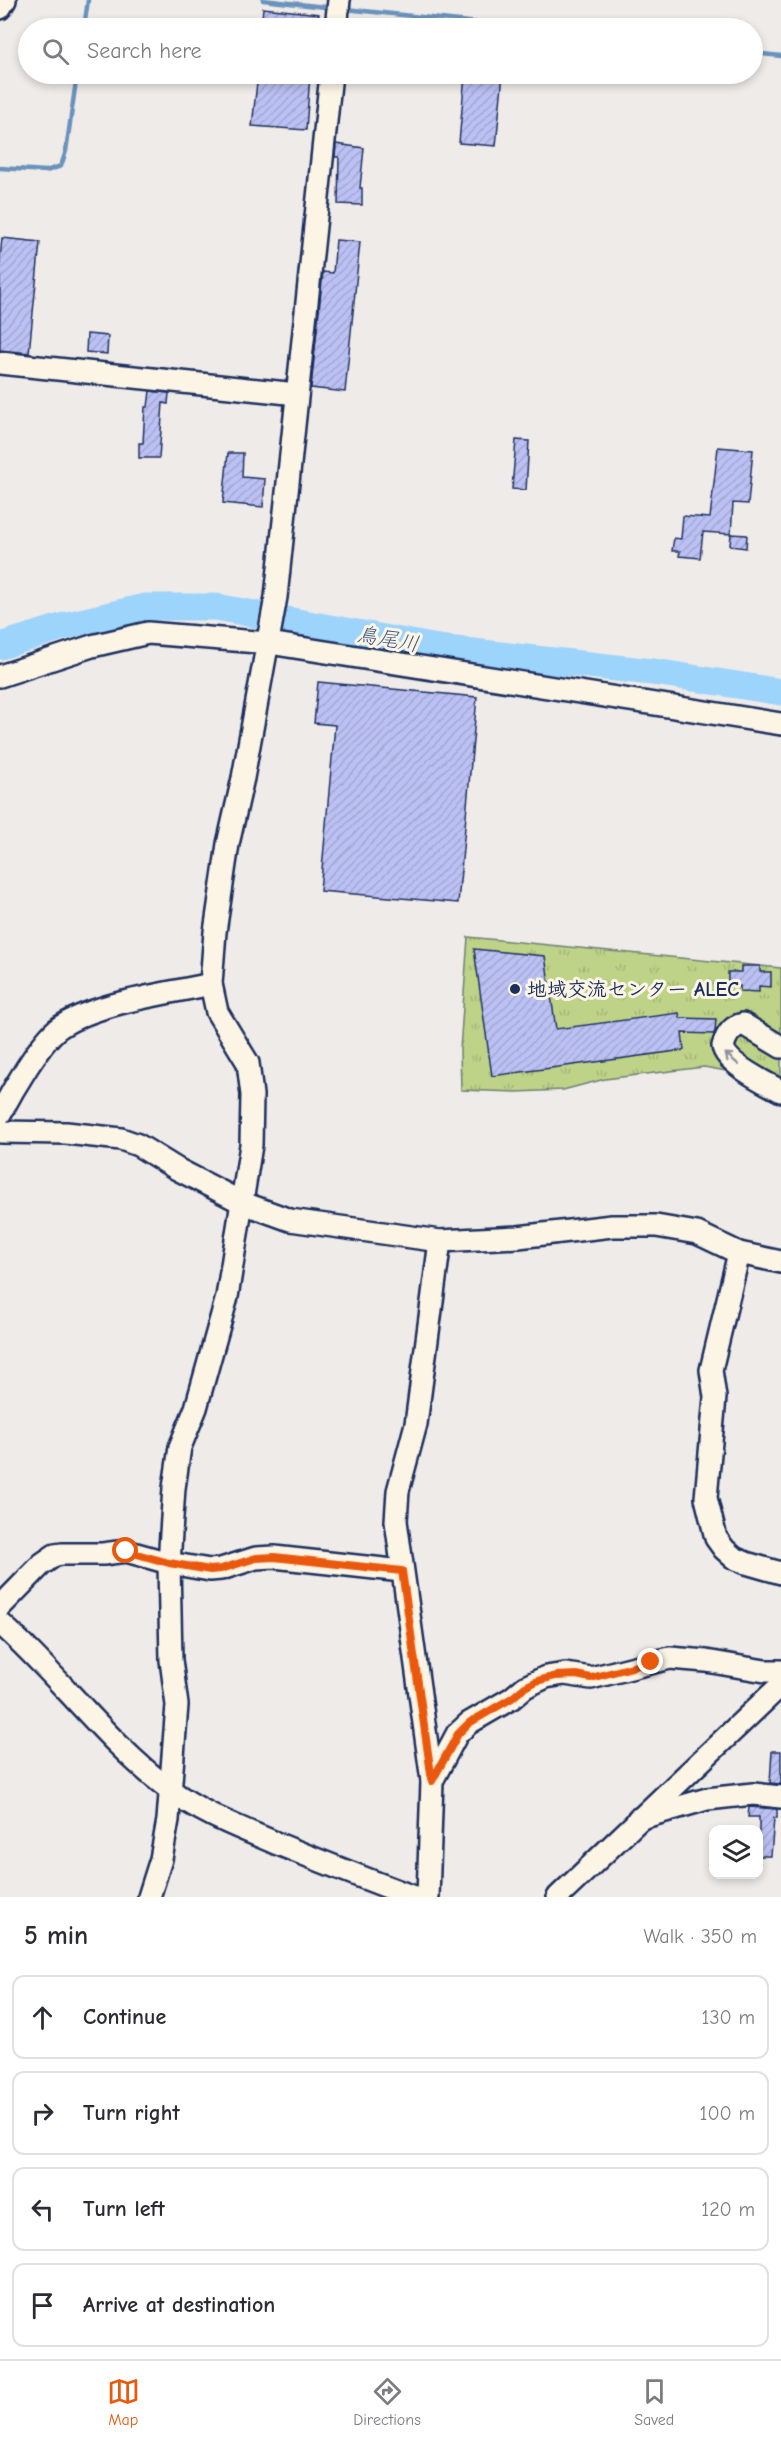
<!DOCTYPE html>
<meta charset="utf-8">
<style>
:root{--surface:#fff;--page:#f2f2f3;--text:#2b2b33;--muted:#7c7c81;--line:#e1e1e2;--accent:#ea580c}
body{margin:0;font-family:"Comic Neue","Klee One",sans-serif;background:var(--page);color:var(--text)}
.controls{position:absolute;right:18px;bottom:18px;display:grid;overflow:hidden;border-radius:12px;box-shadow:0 3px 9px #0003}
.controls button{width:54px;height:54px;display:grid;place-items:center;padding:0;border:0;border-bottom:2px solid var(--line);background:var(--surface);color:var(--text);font:30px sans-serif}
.stop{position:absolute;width:18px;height:18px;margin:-14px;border:4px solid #ea580c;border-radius:50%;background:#fff}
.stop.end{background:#ea580c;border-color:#fff;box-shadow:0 2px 6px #0008}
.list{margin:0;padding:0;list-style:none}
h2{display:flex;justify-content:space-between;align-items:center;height:78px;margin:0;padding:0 24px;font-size:26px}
h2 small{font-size:20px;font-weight:400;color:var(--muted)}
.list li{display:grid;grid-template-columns:39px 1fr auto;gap:18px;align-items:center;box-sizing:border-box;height:84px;margin:0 12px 12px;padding:0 12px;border:2px solid var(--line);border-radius:12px}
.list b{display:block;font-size:22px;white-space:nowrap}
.list em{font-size:20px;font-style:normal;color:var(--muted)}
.icon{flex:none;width:33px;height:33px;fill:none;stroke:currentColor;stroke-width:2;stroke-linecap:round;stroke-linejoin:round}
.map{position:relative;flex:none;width:781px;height:1897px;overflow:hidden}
.search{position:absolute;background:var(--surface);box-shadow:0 3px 9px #0003;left:18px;right:18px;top:18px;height:66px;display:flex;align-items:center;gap:15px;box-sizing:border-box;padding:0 21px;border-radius:33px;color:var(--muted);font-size:22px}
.sheet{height:462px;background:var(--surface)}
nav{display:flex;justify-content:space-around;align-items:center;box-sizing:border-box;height:84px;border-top:2px solid var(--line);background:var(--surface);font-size:16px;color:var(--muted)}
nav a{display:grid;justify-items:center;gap:3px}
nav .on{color:var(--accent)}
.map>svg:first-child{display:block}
.grass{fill:url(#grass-tufts);stroke:#6c8173;stroke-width:1.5}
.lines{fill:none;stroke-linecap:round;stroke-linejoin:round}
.stream{stroke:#6992bd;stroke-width:4.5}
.river{stroke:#9dd4fc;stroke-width:27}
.building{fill:url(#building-hatch);stroke:#1b2f5e;stroke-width:1.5}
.minor-casing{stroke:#1b2f5e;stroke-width:26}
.minor{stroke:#fcf5e5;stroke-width:21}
.oneway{stroke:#8c92a2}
.route{stroke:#ea580c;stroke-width:8}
.poi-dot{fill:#1b2f5e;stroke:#fcf5e5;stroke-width:2}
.labels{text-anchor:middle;stroke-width:6;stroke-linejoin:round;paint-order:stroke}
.poi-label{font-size:20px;font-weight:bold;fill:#1b2f5e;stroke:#fcf5e5;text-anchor:start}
.water-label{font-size:21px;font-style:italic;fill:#3c5886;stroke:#fcf5e5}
</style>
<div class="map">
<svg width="781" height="1897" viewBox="0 0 781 1897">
<defs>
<pattern id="grass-tufts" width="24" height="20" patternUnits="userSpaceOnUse" patternTransform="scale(1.5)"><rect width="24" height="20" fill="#bed388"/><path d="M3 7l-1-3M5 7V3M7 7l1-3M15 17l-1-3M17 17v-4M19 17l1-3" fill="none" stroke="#a3b578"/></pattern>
<pattern id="building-hatch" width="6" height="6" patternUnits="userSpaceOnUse" patternTransform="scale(1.5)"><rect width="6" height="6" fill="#bcc1f3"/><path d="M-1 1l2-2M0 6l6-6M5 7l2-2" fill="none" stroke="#a1a6d3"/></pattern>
</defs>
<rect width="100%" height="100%" fill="#efebe8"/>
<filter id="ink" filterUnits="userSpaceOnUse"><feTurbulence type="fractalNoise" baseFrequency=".0167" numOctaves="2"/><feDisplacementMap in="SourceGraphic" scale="12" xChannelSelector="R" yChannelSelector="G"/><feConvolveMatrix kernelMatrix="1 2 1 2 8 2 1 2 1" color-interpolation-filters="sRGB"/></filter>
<g filter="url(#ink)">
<path class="grass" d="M 468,937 L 781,968 L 781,1102 L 732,1072 L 704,1067 L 605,1079 L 563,1090 L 516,1092 L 461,1090 L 460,1050 Z"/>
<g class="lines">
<g class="stream">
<path d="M 263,0 L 334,8"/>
<path d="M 345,9 L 527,28"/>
<path d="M 84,28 L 88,0"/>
<path d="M 752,53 L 781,56"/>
<path d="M 0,168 L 46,171 L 61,166 L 66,151 L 77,74"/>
</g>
<path class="river" d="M 0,646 L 68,625 L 145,607 L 216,607 L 438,648 L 661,673 L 781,692"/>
</g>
<g class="building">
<path d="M 263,8 L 319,14 L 317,28 L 261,28 Z"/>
<path d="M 258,74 L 310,74 L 306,130 L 252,126 Z"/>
<path d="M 465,74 L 503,74 L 496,146 L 459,143 Z"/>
<path d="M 336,144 L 364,148 L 360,188 L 362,188 L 362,205 L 338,204 L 339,157 L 335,157 Z"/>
<path d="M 2,238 L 40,242 L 29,353 L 0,350 L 0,259 Z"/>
<path d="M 336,240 L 360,242 L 345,392 L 311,388 L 323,272 L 333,273 Z"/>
<path d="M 87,334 L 108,336 L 107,354 L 86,352 Z"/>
<path d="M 150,391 L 169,393 L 168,404 L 163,403 L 159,458 L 139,458 L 139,443 L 143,443 L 145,407 L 148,407 Z"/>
<path d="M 516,440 L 529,441 L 526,490 L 512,489 Z"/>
<path d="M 718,447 L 753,450 L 748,504 L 733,503 L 731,534 L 703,532 L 700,558 L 679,556 L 680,551 L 672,551 L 674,538 L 681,539 L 683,516 L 710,518 Z"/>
<path d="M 228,453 L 243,453 L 242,477 L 265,479 L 263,507 L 223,503 Z"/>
<path d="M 731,534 L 747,535 L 746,548 L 730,546 Z"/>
<path d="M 318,682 L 477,697 L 458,903 L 320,891 L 335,725 L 314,723 Z"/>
<path d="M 474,949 L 545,956 L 556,1029 L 679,1013 L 680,1018 L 716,1019 L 715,1031 L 714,1034 L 682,1033 L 684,1050 L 492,1076 Z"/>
<path d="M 741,966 L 760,966 L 760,972 L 771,972 L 771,987 L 759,986 L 759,992 L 740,991 L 740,986 L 728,986 L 728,972 L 741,972 Z"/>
<path d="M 772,1751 L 781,1751 L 781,1784 L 770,1783 Z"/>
<path d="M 749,1807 L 777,1809 L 777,1818 L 774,1818 L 771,1856 L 759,1856 L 759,1817 L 748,1817 Z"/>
</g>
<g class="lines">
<defs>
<g id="minor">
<path d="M 0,8 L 5,0"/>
<path d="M 336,28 L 339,0"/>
<path d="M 0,363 L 297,394"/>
<path d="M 0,676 L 92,646 L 148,633 L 269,643 L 781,724"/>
<path d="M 781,1047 L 743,1024 C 732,1026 726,1036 723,1046 C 725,1063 766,1083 781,1091"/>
<path d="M 0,1114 C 11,1093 41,1040 60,1027 C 98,1002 166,994 211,984"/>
<path d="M 0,1132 L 66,1133 L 121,1139 L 138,1145 L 177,1169 L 243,1203 L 290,1220 L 440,1241 L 518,1237 L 612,1226 L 656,1226 L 697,1233 L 739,1253 L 781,1262"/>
<path d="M 739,1253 L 711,1370 L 715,1397 L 706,1498 L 716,1538 L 724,1549 L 734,1558 L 746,1563 L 781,1573"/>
<path d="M 0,1607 L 42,1564 L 55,1555 L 62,1554 L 103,1554 L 126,1551 L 169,1563 L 210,1570 L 221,1569 L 256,1558 L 274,1557 L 402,1571"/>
<path d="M 0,1623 C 59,1675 106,1742 169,1789 C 202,1814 241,1828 278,1844 C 323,1862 368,1880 414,1897"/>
<path d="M 432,1781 L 457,1734 L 469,1723 L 512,1698 L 525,1687 L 546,1677 L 565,1674 L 591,1678 L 670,1658 L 706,1661 L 765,1671 L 781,1671"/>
<path d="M 638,1819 L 707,1799 L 753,1794 L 781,1797"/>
<path d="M 149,1897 L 161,1859 L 168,1820 L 177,1705 L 171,1660 L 169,1563 L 174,1488 L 180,1447 L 196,1408 L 227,1297 L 251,1145 L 252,1095 L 248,1063 L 217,1012 L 211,984 L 215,932 L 228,844 L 243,778 L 276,597 L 331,74"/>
<path d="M 428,1897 L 432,1781 L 396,1521 L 398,1491 L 416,1424 L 440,1241"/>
<path d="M 558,1897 L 781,1685"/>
</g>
</defs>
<use href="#minor" class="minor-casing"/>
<use href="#minor" class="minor"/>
</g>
<defs><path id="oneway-shaft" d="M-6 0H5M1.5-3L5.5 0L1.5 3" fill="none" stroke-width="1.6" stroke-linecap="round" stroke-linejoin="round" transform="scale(1.5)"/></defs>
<use class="oneway" href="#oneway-shaft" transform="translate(732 1059) rotate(-140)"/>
</g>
<g class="lines" filter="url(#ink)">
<path class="route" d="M 126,1551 L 169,1563 L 210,1570 L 221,1569 L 256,1558 L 274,1557 L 402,1571 L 432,1781 L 458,1734 L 469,1723 L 512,1698 L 525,1687 L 537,1681 L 556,1676 L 576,1675 L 591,1678 L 651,1662"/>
</g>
<circle class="poi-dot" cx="515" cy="989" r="6"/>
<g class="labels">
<g class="poi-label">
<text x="527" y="996">地域交流センター ALEC</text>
</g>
<g class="water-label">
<text transform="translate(388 639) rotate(10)" y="7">鳥尾川</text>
</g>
</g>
</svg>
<div class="controls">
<button><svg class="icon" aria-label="layers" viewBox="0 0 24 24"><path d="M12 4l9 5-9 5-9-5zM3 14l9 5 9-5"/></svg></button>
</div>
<div class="stop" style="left:126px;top:1551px"></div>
<div class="stop end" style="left:651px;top:1662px"></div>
<div class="search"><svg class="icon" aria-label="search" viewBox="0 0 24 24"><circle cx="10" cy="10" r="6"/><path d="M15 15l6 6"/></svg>Search here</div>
</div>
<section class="sheet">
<h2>5 min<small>Walk · 350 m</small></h2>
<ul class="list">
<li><svg class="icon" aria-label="ahead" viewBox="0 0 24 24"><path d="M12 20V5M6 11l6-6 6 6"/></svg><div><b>Continue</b></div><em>130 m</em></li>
<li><svg class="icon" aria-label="right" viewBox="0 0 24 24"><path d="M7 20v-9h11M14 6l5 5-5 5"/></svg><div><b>Turn right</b></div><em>100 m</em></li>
<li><svg class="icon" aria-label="left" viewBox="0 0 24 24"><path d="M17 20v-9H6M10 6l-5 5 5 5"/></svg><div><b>Turn left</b></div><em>120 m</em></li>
<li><svg class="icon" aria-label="arrive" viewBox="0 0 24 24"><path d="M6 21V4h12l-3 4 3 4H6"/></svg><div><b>Arrive at destination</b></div></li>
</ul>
</section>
<nav>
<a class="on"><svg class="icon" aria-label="map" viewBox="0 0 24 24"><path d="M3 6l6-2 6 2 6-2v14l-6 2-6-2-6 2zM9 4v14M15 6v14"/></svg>Map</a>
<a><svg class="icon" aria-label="directions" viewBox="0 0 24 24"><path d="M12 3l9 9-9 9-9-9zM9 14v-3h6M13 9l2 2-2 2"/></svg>Directions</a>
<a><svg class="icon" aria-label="saved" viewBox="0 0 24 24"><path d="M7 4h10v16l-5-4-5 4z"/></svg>Saved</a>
</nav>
